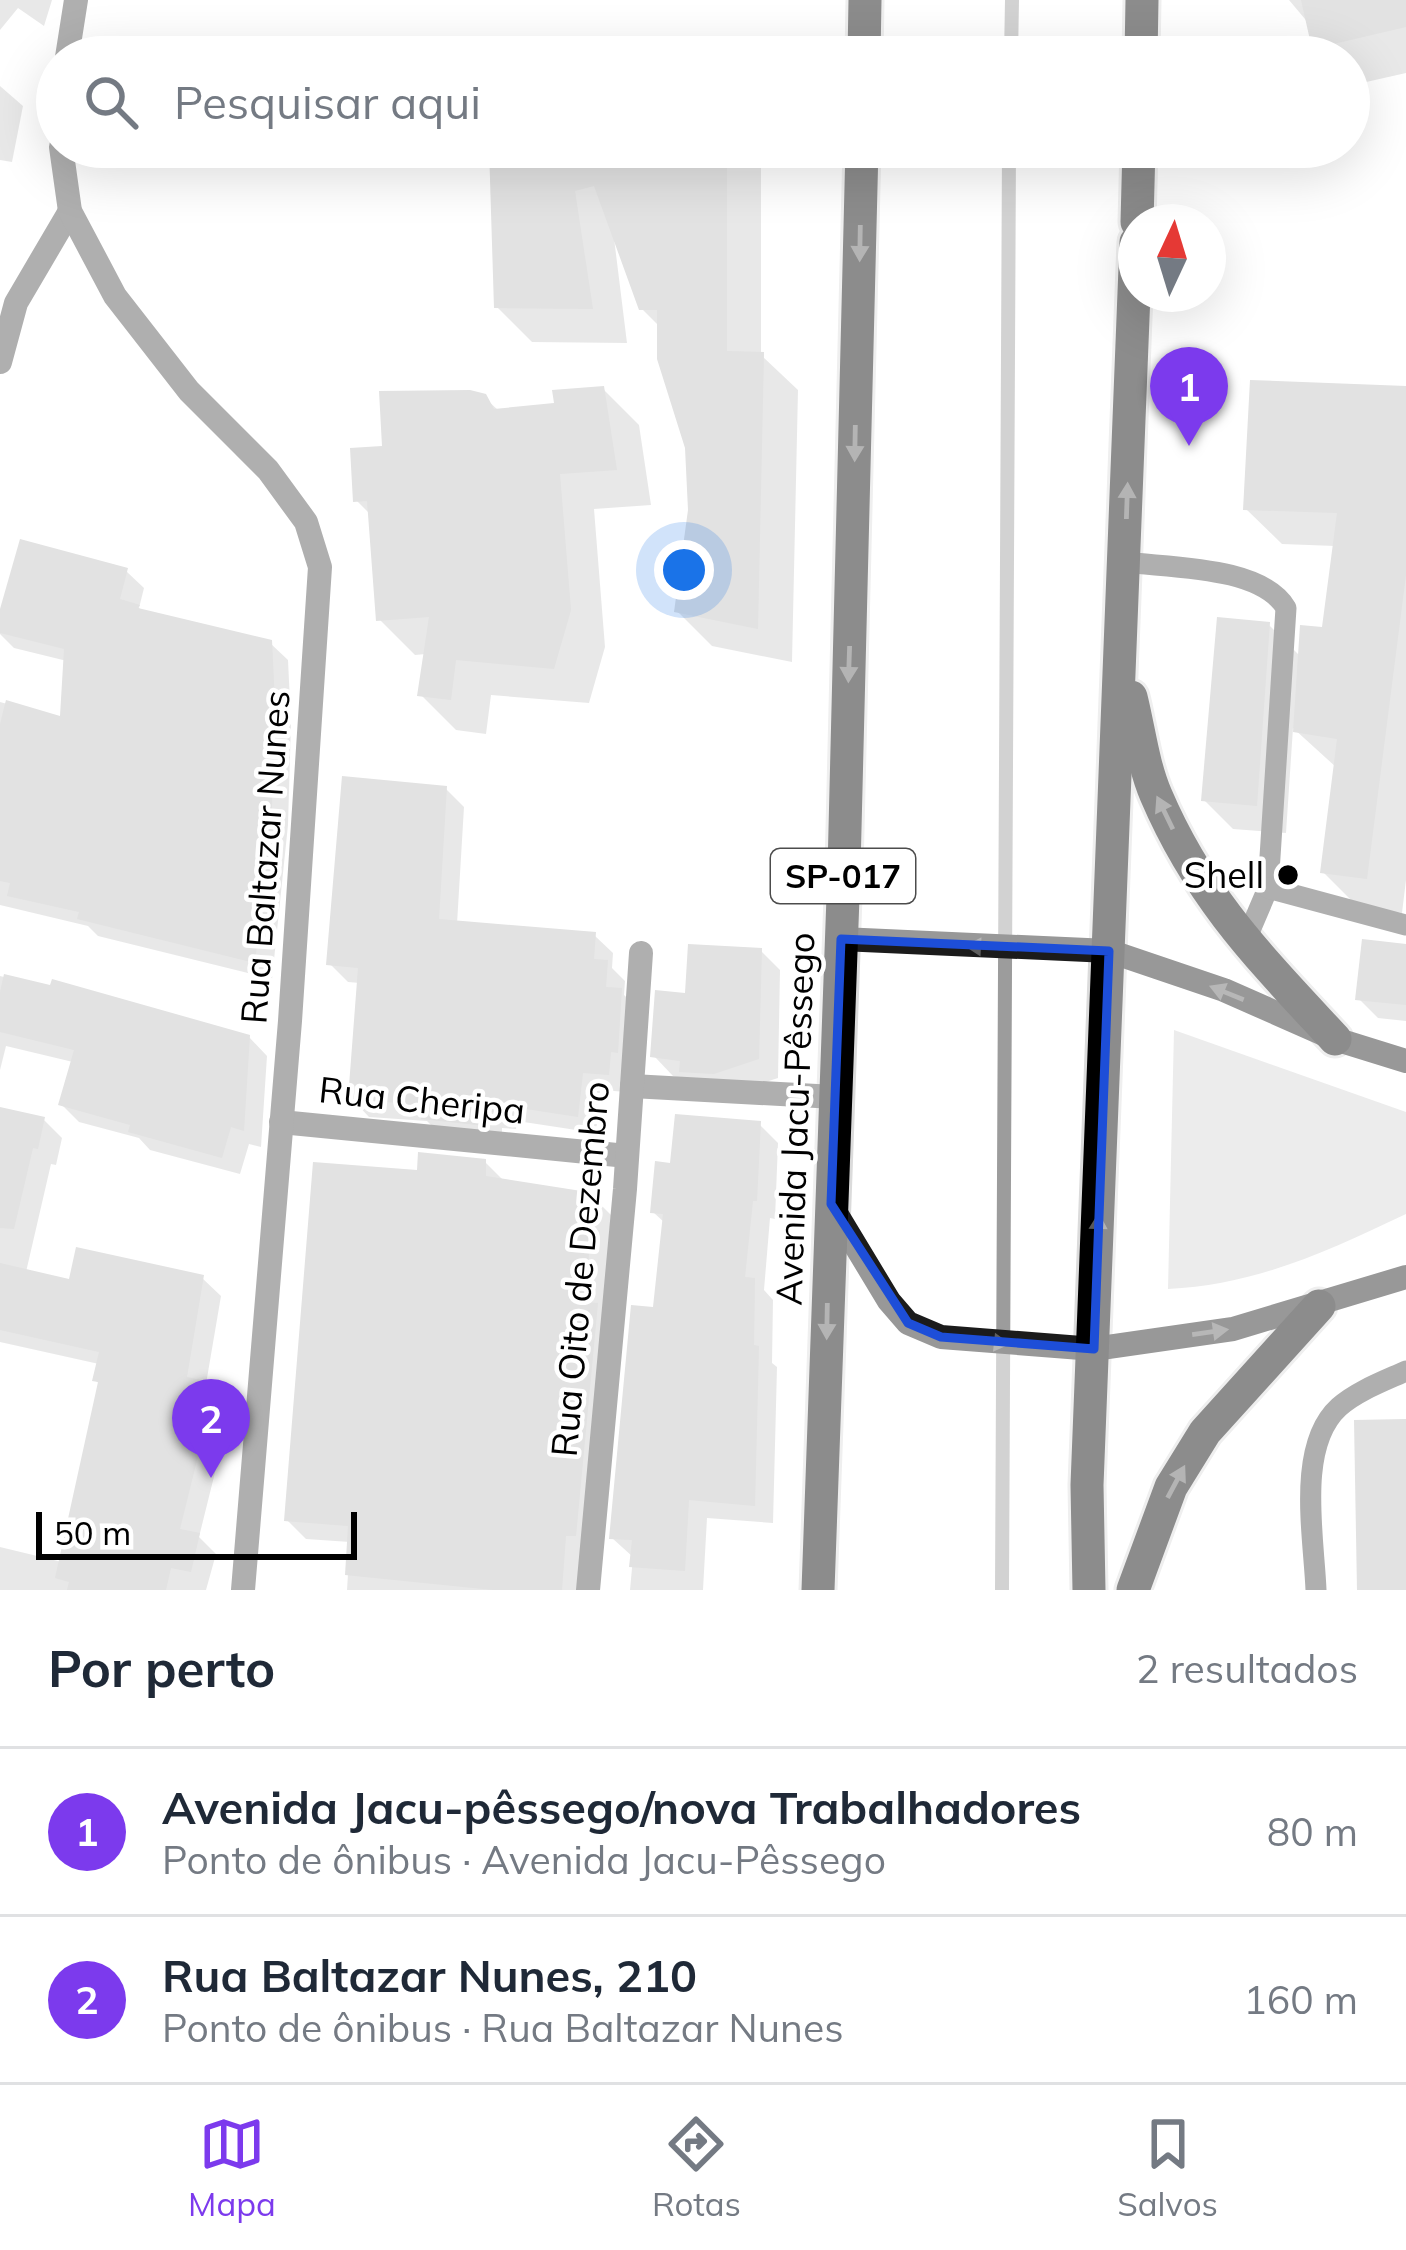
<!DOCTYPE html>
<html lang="pt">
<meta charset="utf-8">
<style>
:root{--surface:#fff;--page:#f6f6f7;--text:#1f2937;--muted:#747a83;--line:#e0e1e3;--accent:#7c3aed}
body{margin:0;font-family:Mulish,sans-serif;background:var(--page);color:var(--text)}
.compass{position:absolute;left:1118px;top:204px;width:108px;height:108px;border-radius:50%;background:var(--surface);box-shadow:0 12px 48px #0002;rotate:4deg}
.scale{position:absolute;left:36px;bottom:30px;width:321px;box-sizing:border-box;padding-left:12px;border:6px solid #000;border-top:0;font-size:33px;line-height:42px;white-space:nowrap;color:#000;-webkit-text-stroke:9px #fff;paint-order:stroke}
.you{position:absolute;left:684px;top:570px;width:42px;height:42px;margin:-30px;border:9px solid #fff;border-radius:50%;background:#1a73e8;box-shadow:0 0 0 18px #1a73e833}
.badge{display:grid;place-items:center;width:78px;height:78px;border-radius:50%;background:var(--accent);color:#fff;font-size:39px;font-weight:700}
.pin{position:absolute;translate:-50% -99px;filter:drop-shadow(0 3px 6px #0008)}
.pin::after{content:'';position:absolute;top:63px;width:42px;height:36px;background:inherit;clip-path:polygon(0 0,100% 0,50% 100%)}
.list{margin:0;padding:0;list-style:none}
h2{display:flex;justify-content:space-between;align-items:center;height:156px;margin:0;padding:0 48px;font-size:51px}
h2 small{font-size:39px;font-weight:400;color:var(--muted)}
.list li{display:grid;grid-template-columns:78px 1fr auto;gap:36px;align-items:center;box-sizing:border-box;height:168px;padding:0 48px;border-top:3px solid var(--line)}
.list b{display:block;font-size:45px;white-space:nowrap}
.list p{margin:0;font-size:39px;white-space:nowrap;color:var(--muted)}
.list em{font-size:39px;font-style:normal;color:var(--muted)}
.icon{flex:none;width:66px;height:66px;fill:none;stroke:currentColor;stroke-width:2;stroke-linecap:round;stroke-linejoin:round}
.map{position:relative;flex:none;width:1406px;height:1590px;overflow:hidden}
.search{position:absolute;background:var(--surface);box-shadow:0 12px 48px #0002;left:36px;right:36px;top:36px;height:132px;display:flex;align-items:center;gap:30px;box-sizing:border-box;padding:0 42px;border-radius:66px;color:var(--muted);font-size:45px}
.sheet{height:492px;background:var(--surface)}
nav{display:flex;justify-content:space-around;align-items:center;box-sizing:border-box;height:168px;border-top:3px solid var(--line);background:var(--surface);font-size:33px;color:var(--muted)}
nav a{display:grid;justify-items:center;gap:6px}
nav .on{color:var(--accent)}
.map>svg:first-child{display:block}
.green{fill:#d5d5d5}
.shadow{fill:#0003}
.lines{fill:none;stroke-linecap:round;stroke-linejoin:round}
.stream{stroke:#9c9c9c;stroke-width:14}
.building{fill:#bebebe}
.trunk-casing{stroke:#dbdbdb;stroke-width:39}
.service{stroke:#4e4e4e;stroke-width:21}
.minor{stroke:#4e4e4e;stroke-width:24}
.tertiary{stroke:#4e4e4e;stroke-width:24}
.secondary{stroke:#1b1b1b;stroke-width:24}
.trunk{stroke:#000;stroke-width:33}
.oneway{fill:#595959}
.oneway2{fill:#5f5f5f}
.marked{fill:none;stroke:#1d4ed8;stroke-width:9;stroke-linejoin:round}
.poi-dot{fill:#000;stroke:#fff;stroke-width:4.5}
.labels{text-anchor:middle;stroke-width:9;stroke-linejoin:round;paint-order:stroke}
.shield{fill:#fff;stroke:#4c4c4c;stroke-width:3}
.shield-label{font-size:33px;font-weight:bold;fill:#000}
.street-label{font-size:36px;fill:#000;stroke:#fff}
.poi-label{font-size:36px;fill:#000;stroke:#fff;text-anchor:end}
</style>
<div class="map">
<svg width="1406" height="1590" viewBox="0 0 1406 1590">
<rect width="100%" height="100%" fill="#fff"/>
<path class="green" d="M 1174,1030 L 1406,1112 L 1406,1214 C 1328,1251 1256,1285 1168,1289 Z"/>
<g class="shadow">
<path d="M 0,0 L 52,0 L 44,26 L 18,8 L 0,30 Z"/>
<path d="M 1289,0 L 1406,0 L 1406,73 L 1353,85 L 1349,81 L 1349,57 L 1325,57 L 1315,47 L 1310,25 Z"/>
<path d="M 489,50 L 726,53 L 729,57 L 489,57 Z"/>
<path d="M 0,86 L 23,106 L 12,162 L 0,160 Z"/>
<path d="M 492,147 L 761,147 L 761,355 L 798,390 L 792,662 L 712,646 L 677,611 L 691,510 L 688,448 L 660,327 L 641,308 L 613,230 L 627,343 L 532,342 L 497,307 Z"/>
<path d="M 603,389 L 639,425 L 651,505 L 594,509 L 605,647 L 589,703 L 491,695 L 486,734 L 456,730 L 420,694 L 426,654 L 415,655 L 379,619 L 371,515 L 356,500 L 386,448 L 484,397 L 499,411 L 557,406 Z"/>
<path d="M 1406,389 L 1406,880 L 1402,913 L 1359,908 L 1323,872 L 1337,768 L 1293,728 L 1286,833 L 1233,829 L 1204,800 L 1269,625 L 1301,657 L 1324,630 L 1335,546 L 1282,544 L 1246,509 Z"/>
<path d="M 126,571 L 144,588 L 139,608 L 143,613 L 270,643 L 288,660 L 291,723 L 288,825 L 272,979 L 98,936 L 88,926 L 0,905 L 0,702 L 63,719 L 67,661 L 14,648 L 0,634 L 0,620 Z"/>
<path d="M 446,789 L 464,807 L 457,924 L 594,935 L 613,953 L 612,968 L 625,981 L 624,995 L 639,1009 L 627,1092 L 600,1090 L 596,1133 L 517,1121 L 516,1129 L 502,1128 L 502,1142 L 442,1136 L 427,1121 L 369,1117 L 351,1098 L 360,983 L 348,982 L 330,964 Z"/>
<path d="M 1406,947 L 1406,1021 L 1378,1018 L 1358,998 Z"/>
<path d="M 760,950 L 780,970 L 778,1078 L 735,1092 L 673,1076 L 654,1056 Z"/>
<path d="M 0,976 L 249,1037 L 267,1056 L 261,1147 L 249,1144 L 240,1174 L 150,1150 L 139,1138 L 79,1122 L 61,1104 L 73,1062 L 6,1046 L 0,1070 Z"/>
<path d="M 0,1110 L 44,1120 L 62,1138 L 56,1165 L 51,1164 L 26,1272 L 71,1283 L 202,1278 L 221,1296 L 206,1384 L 214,1386 L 232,1404 L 199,1537 L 216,1554 L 206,1590 L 0,1590 L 0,1547 L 62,1562 L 101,1385 L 95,1380 L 99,1364 L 0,1342 Z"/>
<path d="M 759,1124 L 778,1143 L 775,1219 L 770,1218 L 764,1290 L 773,1300 L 772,1363 L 777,1367 L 773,1523 L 707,1518 L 703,1590 L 630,1590 L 633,1557 L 612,1538 L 656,1310 L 665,1223 L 653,1212 L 673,1166 Z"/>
<path d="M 485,1162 L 505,1182 L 592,1196 L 611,1215 L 581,1590 L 347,1590 L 350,1542 L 306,1539 L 287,1520 L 420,1173 Z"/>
</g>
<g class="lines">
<g class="stream">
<path d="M 1011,57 L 1012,0"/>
<path d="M 1002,1590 L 1009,147"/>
</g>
</g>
<g class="building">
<path d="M 1301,0 L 1406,0 L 1406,27 L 1312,49 Z"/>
<path d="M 489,147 L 727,147 L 727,351 L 764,352 L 758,629 L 674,612 L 688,510 L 685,448 L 657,359 L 657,310 L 639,310 L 594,186 L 575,191 L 593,309 L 494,308 Z"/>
<path d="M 1250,380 L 1406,386 L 1406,575 L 1367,879 L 1320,873 L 1337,739 L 1293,732 L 1300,625 L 1322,627 L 1337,513 L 1243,510 Z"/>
<path d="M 604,386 L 617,470 L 560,474 L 571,610 L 554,669 L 456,660 L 451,700 L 417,696 L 429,617 L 376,621 L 367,501 L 353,502 L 350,448 L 382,446 L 379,391 L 470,390 L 486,394 L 494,409 L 554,403 L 552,390 Z"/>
<path d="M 20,539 L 128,568 L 120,599 L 140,605 L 138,608 L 272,640 L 275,704 L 272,806 L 255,963 L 77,919 L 79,912 L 7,896 L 10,883 L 0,881 L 0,724 L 6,700 L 60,716 L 64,649 L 0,633 L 0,609 Z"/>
<path d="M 1217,617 L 1270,622 L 1257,806 L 1201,801 Z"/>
<path d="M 342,776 L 447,786 L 439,919 L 596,932 L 594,959 L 608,960 L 606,987 L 622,988 L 618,1053 L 611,1052 L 609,1075 L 583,1073 L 578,1117 L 500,1105 L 499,1113 L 485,1111 L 486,1126 L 421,1119 L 422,1105 L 348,1099 L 358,968 L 326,965 Z"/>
<path d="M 1362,939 L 1406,944 L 1406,1005 L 1355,1000 Z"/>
<path d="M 688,944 L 762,948 L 759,1059 L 714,1074 L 679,1072 L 680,1061 L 650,1057 L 655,990 L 685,993 Z"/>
<path d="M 4,974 L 50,985 L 52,979 L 250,1035 L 244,1131 L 231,1127 L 222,1158 L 128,1132 L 130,1125 L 58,1105 L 74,1050 L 0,1032 L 0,992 Z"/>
<path d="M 0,1107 L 45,1117 L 38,1149 L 33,1148 L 14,1229 L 0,1228 Z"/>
<path d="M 675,1114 L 761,1121 L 757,1201 L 753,1201 L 745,1277 L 755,1278 L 754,1345 L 759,1346 L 755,1506 L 689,1500 L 685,1571 L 629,1567 L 632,1540 L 609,1539 L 631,1305 L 653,1307 L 663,1214 L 650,1213 L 655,1161 L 670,1163 Z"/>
<path d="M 418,1152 L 486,1159 L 486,1176 L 594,1193 L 585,1302 L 598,1303 L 576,1536 L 566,1536 L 562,1590 L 493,1590 L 345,1575 L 348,1526 L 284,1521 L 313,1162 L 417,1170 Z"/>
<path d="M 76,1247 L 204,1275 L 187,1377 L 216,1383 L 180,1529 L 200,1533 L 191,1572 L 171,1568 L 166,1590 L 67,1590 L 69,1582 L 55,1578 L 98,1382 L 92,1381 L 99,1352 L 0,1330 L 0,1263 L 69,1279 Z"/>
<path d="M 1406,1419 L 1406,1590 L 1357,1590 L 1354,1420 Z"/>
</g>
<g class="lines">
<defs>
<g id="trunk">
<path d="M 864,57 L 865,0"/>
<path d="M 1141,57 L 1142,0"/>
<path d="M 1137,222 L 1139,147"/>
<path d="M 1131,697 C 1139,729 1143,765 1156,795 C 1200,898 1260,958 1335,1039"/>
<path d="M 818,1590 L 844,869 L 862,147"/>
<path d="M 1089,1590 L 1087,1485 L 1136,242"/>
<path d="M 1133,1590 L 1171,1487 L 1205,1432 L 1319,1306"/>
</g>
</defs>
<use href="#trunk" class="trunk-casing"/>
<g class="service">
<path d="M 1125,562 C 1171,568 1261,566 1286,608 L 1268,888 L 1245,942"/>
<path d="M 1268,888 L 1406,925"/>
<path d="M 1316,1590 C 1314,1537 1296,1446 1339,1407 C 1357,1391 1384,1381 1406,1371"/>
</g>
<g class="minor">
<path d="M 0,362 L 16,303 L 70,211"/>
<path d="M 632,1086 L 835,1097"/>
<path d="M 281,1122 L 627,1156"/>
<path d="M 588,1590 L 625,1189 L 641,953"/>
</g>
<g class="tertiary">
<path d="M 67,57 L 76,0"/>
<path d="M 61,147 L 70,211 L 115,296 L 189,391 L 268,470 L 306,522 L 320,567 L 290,1021 L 243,1590"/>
</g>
<g class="secondary">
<path d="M 841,939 L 1109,951 L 1224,990 L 1335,1039 L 1406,1061"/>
<path d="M 834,1210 L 889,1301 L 908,1323 L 941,1337 L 1094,1349 L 1233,1329 L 1406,1277"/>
</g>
<use href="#trunk" class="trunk"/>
</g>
<defs><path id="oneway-solid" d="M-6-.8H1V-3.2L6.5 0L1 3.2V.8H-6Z" transform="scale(3)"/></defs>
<g class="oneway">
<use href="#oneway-solid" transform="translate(860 243) rotate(91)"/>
<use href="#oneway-solid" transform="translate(855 443) rotate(91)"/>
<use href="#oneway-solid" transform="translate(1127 501) rotate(-88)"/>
<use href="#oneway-solid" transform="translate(849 664) rotate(92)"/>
<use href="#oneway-solid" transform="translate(1165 813) rotate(-116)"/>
<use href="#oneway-solid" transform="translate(1098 1232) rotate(-88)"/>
<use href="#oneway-solid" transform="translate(827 1321) rotate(91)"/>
<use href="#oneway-solid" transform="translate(1176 1482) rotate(-62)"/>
</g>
<g class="oneway2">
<use href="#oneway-solid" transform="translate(984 947) rotate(-177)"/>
<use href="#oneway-solid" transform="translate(1227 993) rotate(-158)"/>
<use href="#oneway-solid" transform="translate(1210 1332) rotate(-8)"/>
<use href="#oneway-solid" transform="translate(991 1342) rotate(6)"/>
</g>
<path d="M0 0H1406V1590H0ZM 841,939 L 1109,951 L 1094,1349 L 941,1337 L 908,1323 L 831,1204 Z" fill="#fff" fill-opacity=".55" fill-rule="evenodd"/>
<path class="marked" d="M 841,939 L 1109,951 L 1094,1349 L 941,1337 L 908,1323 L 831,1204 Z"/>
<circle class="poi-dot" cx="1288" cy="875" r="12"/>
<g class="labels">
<rect class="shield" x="771" y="849" width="144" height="54" rx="9"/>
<g class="shield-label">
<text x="843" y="888">SP-017</text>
</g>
<g class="street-label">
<text transform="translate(265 857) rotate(-86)" y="13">Rua Baltazar Nunes</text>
<text transform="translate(422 1100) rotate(6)" y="13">Rua Cheripa</text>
<text transform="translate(795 1119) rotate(-88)" y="13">Avenida Jacu-Pêssego</text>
<text transform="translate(580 1269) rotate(-85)" y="13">Rua Oito de Dezembro</text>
</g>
<g class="poi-label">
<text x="1264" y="888">Shell</text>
</g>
</g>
</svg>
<svg class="compass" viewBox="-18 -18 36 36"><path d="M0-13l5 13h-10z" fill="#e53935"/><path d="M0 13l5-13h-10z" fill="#747a83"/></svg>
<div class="scale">50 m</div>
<div class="you"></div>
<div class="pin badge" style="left:1189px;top:446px">1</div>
<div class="pin badge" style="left:211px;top:1478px">2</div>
<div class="search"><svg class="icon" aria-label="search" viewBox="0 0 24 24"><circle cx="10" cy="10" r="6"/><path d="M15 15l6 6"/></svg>Pesquisar aqui</div>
</div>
<section class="sheet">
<h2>Por perto<small>2 resultados</small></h2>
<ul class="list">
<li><span class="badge">1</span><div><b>Avenida Jacu-pêssego/nova Trabalhadores</b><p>Ponto de ônibus · Avenida Jacu-Pêssego</p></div><em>80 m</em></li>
<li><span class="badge">2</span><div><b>Rua Baltazar Nunes, 210</b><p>Ponto de ônibus · Rua Baltazar Nunes</p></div><em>160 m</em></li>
</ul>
</section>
<nav>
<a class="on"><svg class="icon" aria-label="map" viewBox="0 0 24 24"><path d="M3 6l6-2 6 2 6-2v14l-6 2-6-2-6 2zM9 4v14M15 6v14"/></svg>Mapa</a>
<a><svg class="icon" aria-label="directions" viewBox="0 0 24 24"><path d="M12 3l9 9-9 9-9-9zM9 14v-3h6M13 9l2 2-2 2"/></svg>Rotas</a>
<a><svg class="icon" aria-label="saved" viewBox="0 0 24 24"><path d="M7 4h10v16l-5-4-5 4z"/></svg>Salvos</a>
</nav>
